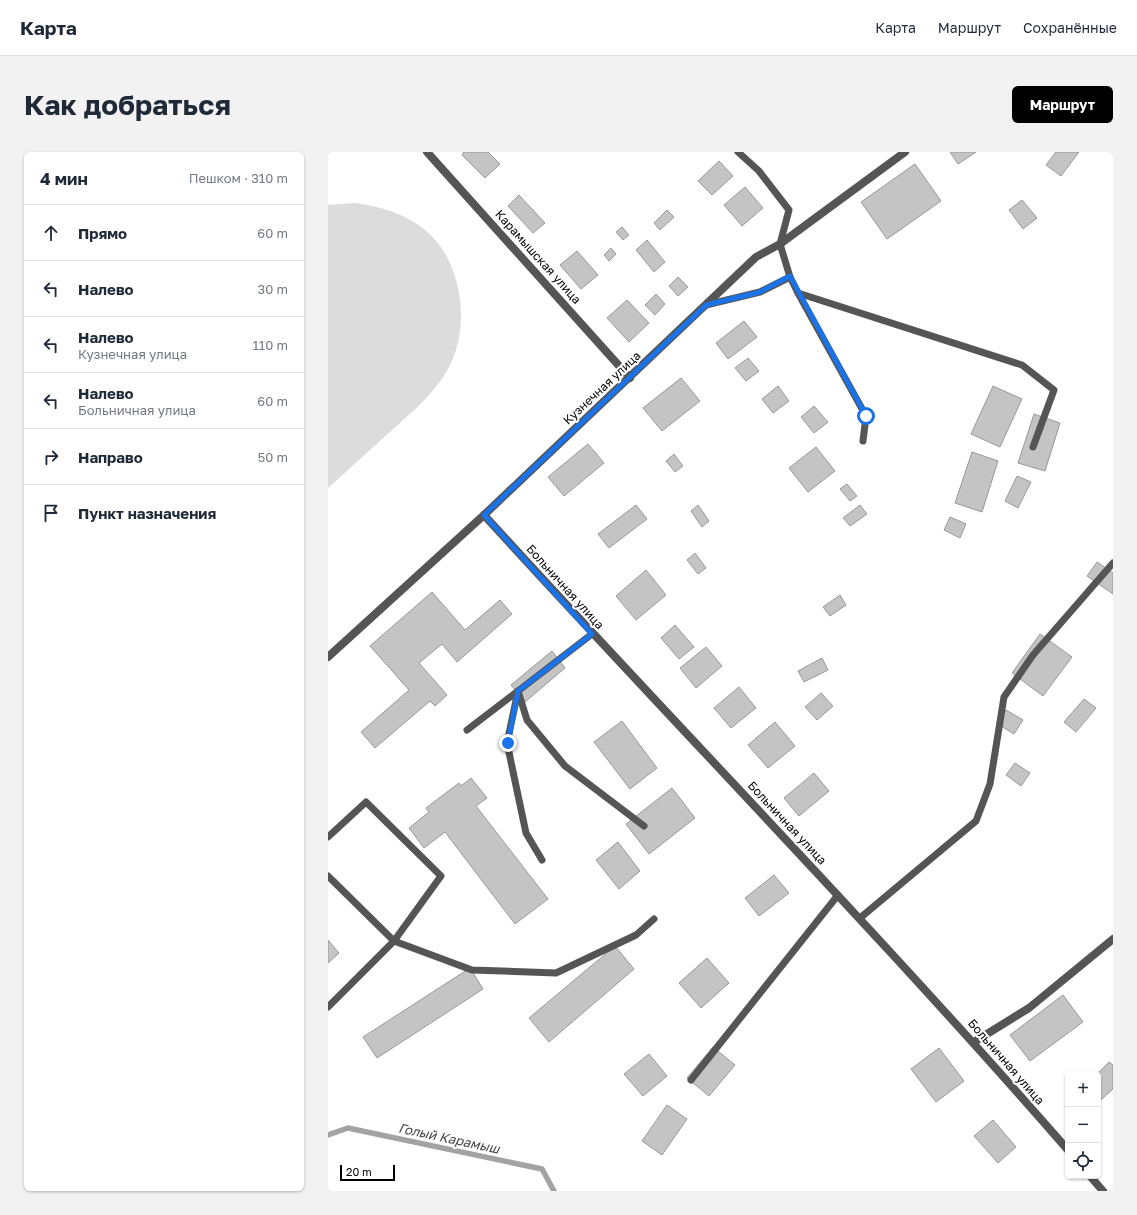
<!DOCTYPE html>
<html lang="ru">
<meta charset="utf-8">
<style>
:root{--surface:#fff;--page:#f2f2f3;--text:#1f2937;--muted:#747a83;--line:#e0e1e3;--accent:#000}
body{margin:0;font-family:"Golos Text",sans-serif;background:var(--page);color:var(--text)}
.controls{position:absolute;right:12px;bottom:12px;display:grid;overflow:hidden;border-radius:6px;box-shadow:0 1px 3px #0004}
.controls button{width:36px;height:36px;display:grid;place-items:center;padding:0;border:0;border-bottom:1px solid var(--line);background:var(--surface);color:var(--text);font:20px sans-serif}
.scale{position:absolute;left:12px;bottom:10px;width:55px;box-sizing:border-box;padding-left:4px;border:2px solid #000;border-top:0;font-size:11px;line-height:14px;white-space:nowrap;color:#000;-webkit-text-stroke:3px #fff;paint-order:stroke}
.stop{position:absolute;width:12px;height:12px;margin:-9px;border:3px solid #1a73e8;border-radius:50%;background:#fff}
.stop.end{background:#1a73e8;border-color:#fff;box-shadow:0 1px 4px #0008}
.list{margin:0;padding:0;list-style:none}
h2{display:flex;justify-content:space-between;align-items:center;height:52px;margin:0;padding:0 16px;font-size:17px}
h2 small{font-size:13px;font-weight:400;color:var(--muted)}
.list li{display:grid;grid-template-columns:26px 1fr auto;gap:12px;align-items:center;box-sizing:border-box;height:56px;padding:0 16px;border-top:1px solid var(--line)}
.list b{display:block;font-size:15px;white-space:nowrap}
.list p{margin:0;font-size:13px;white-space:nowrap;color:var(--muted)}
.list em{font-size:13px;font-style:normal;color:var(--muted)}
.icon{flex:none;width:22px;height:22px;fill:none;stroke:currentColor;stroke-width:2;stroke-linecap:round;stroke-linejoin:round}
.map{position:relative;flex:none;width:785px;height:1039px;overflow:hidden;border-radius:6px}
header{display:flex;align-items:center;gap:24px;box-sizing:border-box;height:56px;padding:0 20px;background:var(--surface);border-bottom:1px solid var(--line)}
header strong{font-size:19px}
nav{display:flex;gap:22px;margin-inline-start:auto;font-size:14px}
.intro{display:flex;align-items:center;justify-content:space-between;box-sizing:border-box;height:96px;padding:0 24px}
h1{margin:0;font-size:28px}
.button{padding:10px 18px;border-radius:6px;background:var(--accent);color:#fff;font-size:14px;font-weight:700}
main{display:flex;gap:24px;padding:0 24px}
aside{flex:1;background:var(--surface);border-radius:6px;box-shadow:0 1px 3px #0004}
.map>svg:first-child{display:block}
.green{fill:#dcdcdc}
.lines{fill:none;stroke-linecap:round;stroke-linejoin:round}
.stream{stroke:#a3a3a3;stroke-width:5.5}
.building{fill:#c4c4c4;stroke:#999}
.lane{stroke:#555;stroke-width:7}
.street{stroke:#555;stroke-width:8}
.route{stroke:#1a73e8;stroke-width:5}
.labels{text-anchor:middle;stroke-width:4;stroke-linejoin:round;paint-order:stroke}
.street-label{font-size:12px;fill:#000;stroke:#fff}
.water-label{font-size:13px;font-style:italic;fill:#444;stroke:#fff}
</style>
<header>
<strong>Карта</strong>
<nav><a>Карта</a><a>Маршрут</a><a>Сохранённые</a></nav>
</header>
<div class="intro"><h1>Как добраться</h1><a class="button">Маршрут</a></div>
<main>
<aside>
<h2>4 мин<small>Пешком · 310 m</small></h2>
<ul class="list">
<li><svg class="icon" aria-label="ahead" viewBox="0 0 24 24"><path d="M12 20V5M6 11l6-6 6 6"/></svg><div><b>Прямо</b></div><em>60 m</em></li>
<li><svg class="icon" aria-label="left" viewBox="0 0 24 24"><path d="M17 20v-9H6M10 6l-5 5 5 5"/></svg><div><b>Налево</b></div><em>30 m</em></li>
<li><svg class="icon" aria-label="left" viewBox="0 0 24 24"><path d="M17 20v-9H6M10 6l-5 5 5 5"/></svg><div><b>Налево</b><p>Кузнечная улица</p></div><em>110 m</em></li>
<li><svg class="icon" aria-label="left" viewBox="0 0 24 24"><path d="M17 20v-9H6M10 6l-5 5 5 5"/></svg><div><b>Налево</b><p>Больничная улица</p></div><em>60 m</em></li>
<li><svg class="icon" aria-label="right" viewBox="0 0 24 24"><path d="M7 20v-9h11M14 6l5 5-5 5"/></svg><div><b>Направо</b></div><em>50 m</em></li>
<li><svg class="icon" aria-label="arrive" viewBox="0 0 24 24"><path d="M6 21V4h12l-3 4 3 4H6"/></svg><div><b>Пункт назначения</b></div></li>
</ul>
</aside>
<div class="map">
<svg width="785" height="1039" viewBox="0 0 785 1039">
<rect width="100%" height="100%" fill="#fff"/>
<path class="green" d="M 27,51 C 66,56 103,71 121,109 C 139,148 138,197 110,232 C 97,250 79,264 63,279 C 42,298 21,317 0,336 L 0,53 Z"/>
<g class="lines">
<path class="stream" d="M 0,983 L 20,976 L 214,1017 L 226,1039"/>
</g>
<g class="building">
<path d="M 136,0 L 160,0 L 172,12 L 157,26 L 134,3 Z"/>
<path d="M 622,0 L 648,0 L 630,12 Z"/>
<path d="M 728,0 L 751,0 L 733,24 L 718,13 Z"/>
<path d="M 391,9 L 405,24 L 384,43 L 370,29 Z"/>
<path d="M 587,12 L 613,49 L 559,87 L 533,50 Z"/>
<path d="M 417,35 L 435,56 L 414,74 L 396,53 Z"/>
<path d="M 191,43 L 217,71 L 205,81 L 180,54 Z"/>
<path d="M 694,48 L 709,66 L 695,77 L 681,58 Z"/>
<path d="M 339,58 L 346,65 L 332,78 L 326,71 Z"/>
<path d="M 294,75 L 301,83 L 295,88 L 288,80 Z"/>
<path d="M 319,88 L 337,110 L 326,120 L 308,98 Z"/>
<path d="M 283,96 L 288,102 L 281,109 L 276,103 Z"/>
<path d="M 249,99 L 270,123 L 253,137 L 232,113 Z"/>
<path d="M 350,125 L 360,135 L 350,144 L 341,134 Z"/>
<path d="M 328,142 L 337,152 L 327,163 L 317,153 Z"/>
<path d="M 299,148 L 321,171 L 301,190 L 279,166 Z"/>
<path d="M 416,169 L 429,185 L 400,207 L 388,191 Z"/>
<path d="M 420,206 L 431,219 L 418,229 L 407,216 Z"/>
<path d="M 353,226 L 372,249 L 334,279 L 315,256 Z"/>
<path d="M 450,234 L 461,249 L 445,261 L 434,247 Z"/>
<path d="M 665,234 L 694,247 L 672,295 L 643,282 Z"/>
<path d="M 486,254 L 500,270 L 486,281 L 473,265 Z"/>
<path d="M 706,262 L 732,271 L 717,319 L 690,311 Z"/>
<path d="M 260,292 L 276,311 L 236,344 L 220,325 Z"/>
<path d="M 488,295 L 507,319 L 480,340 L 461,316 Z"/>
<path d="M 644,300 L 670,309 L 654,360 L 627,351 Z"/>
<path d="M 346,302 L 355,314 L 347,320 L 338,309 Z"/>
<path d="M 689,324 L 703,330 L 690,356 L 677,349 Z"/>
<path d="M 519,332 L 529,344 L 522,349 L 512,337 Z"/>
<path d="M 308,353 L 319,367 L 281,396 L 270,382 Z"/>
<path d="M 370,353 L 381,369 L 374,375 L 363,359 Z"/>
<path d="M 532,353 L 539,362 L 522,374 L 515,366 Z"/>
<path d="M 622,365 L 638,372 L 632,386 L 616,378 Z"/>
<path d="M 367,401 L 378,416 L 370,422 L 359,408 Z"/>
<path d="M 769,410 L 785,421 L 785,442 L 759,424 Z"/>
<path d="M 318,418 L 338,443 L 308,468 L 288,444 Z"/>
<path d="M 104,440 L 137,478 L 172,448 L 184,462 L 129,510 L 114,492 L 91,511 L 119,543 L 107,554 L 102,549 L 47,596 L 33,580 L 81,538 L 42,494 Z"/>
<path d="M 512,443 L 518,453 L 502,464 L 495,455 Z"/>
<path d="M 347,473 L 366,495 L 351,507 L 333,486 Z"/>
<path d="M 712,482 L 744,505 L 715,544 L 684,521 Z"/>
<path d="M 378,495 L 394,514 L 368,536 L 352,516 Z"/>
<path d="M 224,499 L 237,516 L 197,550 L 183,533 Z"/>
<path d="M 494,506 L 500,518 L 476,530 L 470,519 Z"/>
<path d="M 411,535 L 428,556 L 403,576 L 386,556 Z"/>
<path d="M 493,541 L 505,554 L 489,568 L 477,555 Z"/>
<path d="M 756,547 L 768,556 L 748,580 L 736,570 Z"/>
<path d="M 678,558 L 695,568 L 686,582 L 670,572 Z"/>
<path d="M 294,569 L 329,616 L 302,637 L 266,590 Z"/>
<path d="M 447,570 L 467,594 L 440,616 L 420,593 Z"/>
<path d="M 687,611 L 702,621 L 693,634 L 678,623 Z"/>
<path d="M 486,621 L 501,639 L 471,664 L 456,646 Z"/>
<path d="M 143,626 L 159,646 L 148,654 L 220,747 L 187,772 L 117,680 L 96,696 L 81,676 L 101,660 L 98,656 L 131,631 L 133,634 Z"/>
<path d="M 344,636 L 367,666 L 321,702 L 298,672 Z"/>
<path d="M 290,690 L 312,719 L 291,737 L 268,708 Z"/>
<path d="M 446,723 L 461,741 L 431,764 L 417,746 Z"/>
<path d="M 0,788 L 11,801 L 0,811 Z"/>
<path d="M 287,794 L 306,817 L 221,890 L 201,866 Z"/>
<path d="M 379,806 L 401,831 L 373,856 L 351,831 Z"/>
<path d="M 142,816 L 155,837 L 49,906 L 35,885 Z"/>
<path d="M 735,843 L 755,870 L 702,909 L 682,883 Z"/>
<path d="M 385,895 L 407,913 L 381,944 L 359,926 Z"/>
<path d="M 611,896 L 636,929 L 608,950 L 583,917 Z"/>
<path d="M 321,902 L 339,924 L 315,944 L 296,922 Z"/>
<path d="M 781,910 L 785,913 L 785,937 L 773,948 L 770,944 L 769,922 Z"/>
<path d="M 339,953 L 359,967 L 334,1003 L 314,989 Z"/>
<path d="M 665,968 L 688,995 L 670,1011 L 646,984 Z"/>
</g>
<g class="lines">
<g class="lane">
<path d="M 410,0 L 431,19 L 461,58 L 452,92 L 462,125 L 470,141 L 694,213 L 726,238 L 705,295"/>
<path d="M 470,141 L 538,264 L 535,289"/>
<path d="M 378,153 L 432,140 L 462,125"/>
<path d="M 264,482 L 190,539 L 199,568 L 237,614 L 316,674"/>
<path d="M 139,578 L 190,539 L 179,591 L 198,681 L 214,708"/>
<path d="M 0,685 L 38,650 L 113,724 L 66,789 L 0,724"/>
<path d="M 532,766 L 648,669 L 662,632 L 676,545 L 705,503 L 785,411"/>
<path d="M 0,855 L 66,789 L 144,818 L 228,821 L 308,783 L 326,767"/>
<path d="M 363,928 L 510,743"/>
</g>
<g class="street">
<path d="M 99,0 L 302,226"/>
<path d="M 156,363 C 350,576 551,781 740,998"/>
<path d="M 0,505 L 156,363 L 428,105 L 452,92 L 577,0"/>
<path d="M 646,890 L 701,856 L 785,787"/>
<path d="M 762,1024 L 775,1039"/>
</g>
</g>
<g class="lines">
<path class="route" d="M 180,591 L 190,539 L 264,482 L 156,363 L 378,153 L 432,140 L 462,124 L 538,264"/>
</g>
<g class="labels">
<g class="street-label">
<text transform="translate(210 105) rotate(48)" y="4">Карамышская улица</text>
<text transform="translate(274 236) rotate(-43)" y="4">Кузнечная улица</text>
<text transform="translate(237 435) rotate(48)" y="4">Больничная улица</text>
<text transform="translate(459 671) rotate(47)" y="4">Больничная улица</text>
<text transform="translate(678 910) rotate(49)" y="4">Больничная улица</text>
</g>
<g class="water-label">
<text transform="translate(121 986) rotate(12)" y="5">Голый Карамыш</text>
</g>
</g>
</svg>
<div class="controls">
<button>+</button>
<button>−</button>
<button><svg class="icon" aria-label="locate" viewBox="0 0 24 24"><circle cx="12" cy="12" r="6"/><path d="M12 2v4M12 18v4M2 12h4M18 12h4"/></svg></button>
</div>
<div class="scale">20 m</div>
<div class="stop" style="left:538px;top:264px"></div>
<div class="stop end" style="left:180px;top:591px"></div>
</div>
</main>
